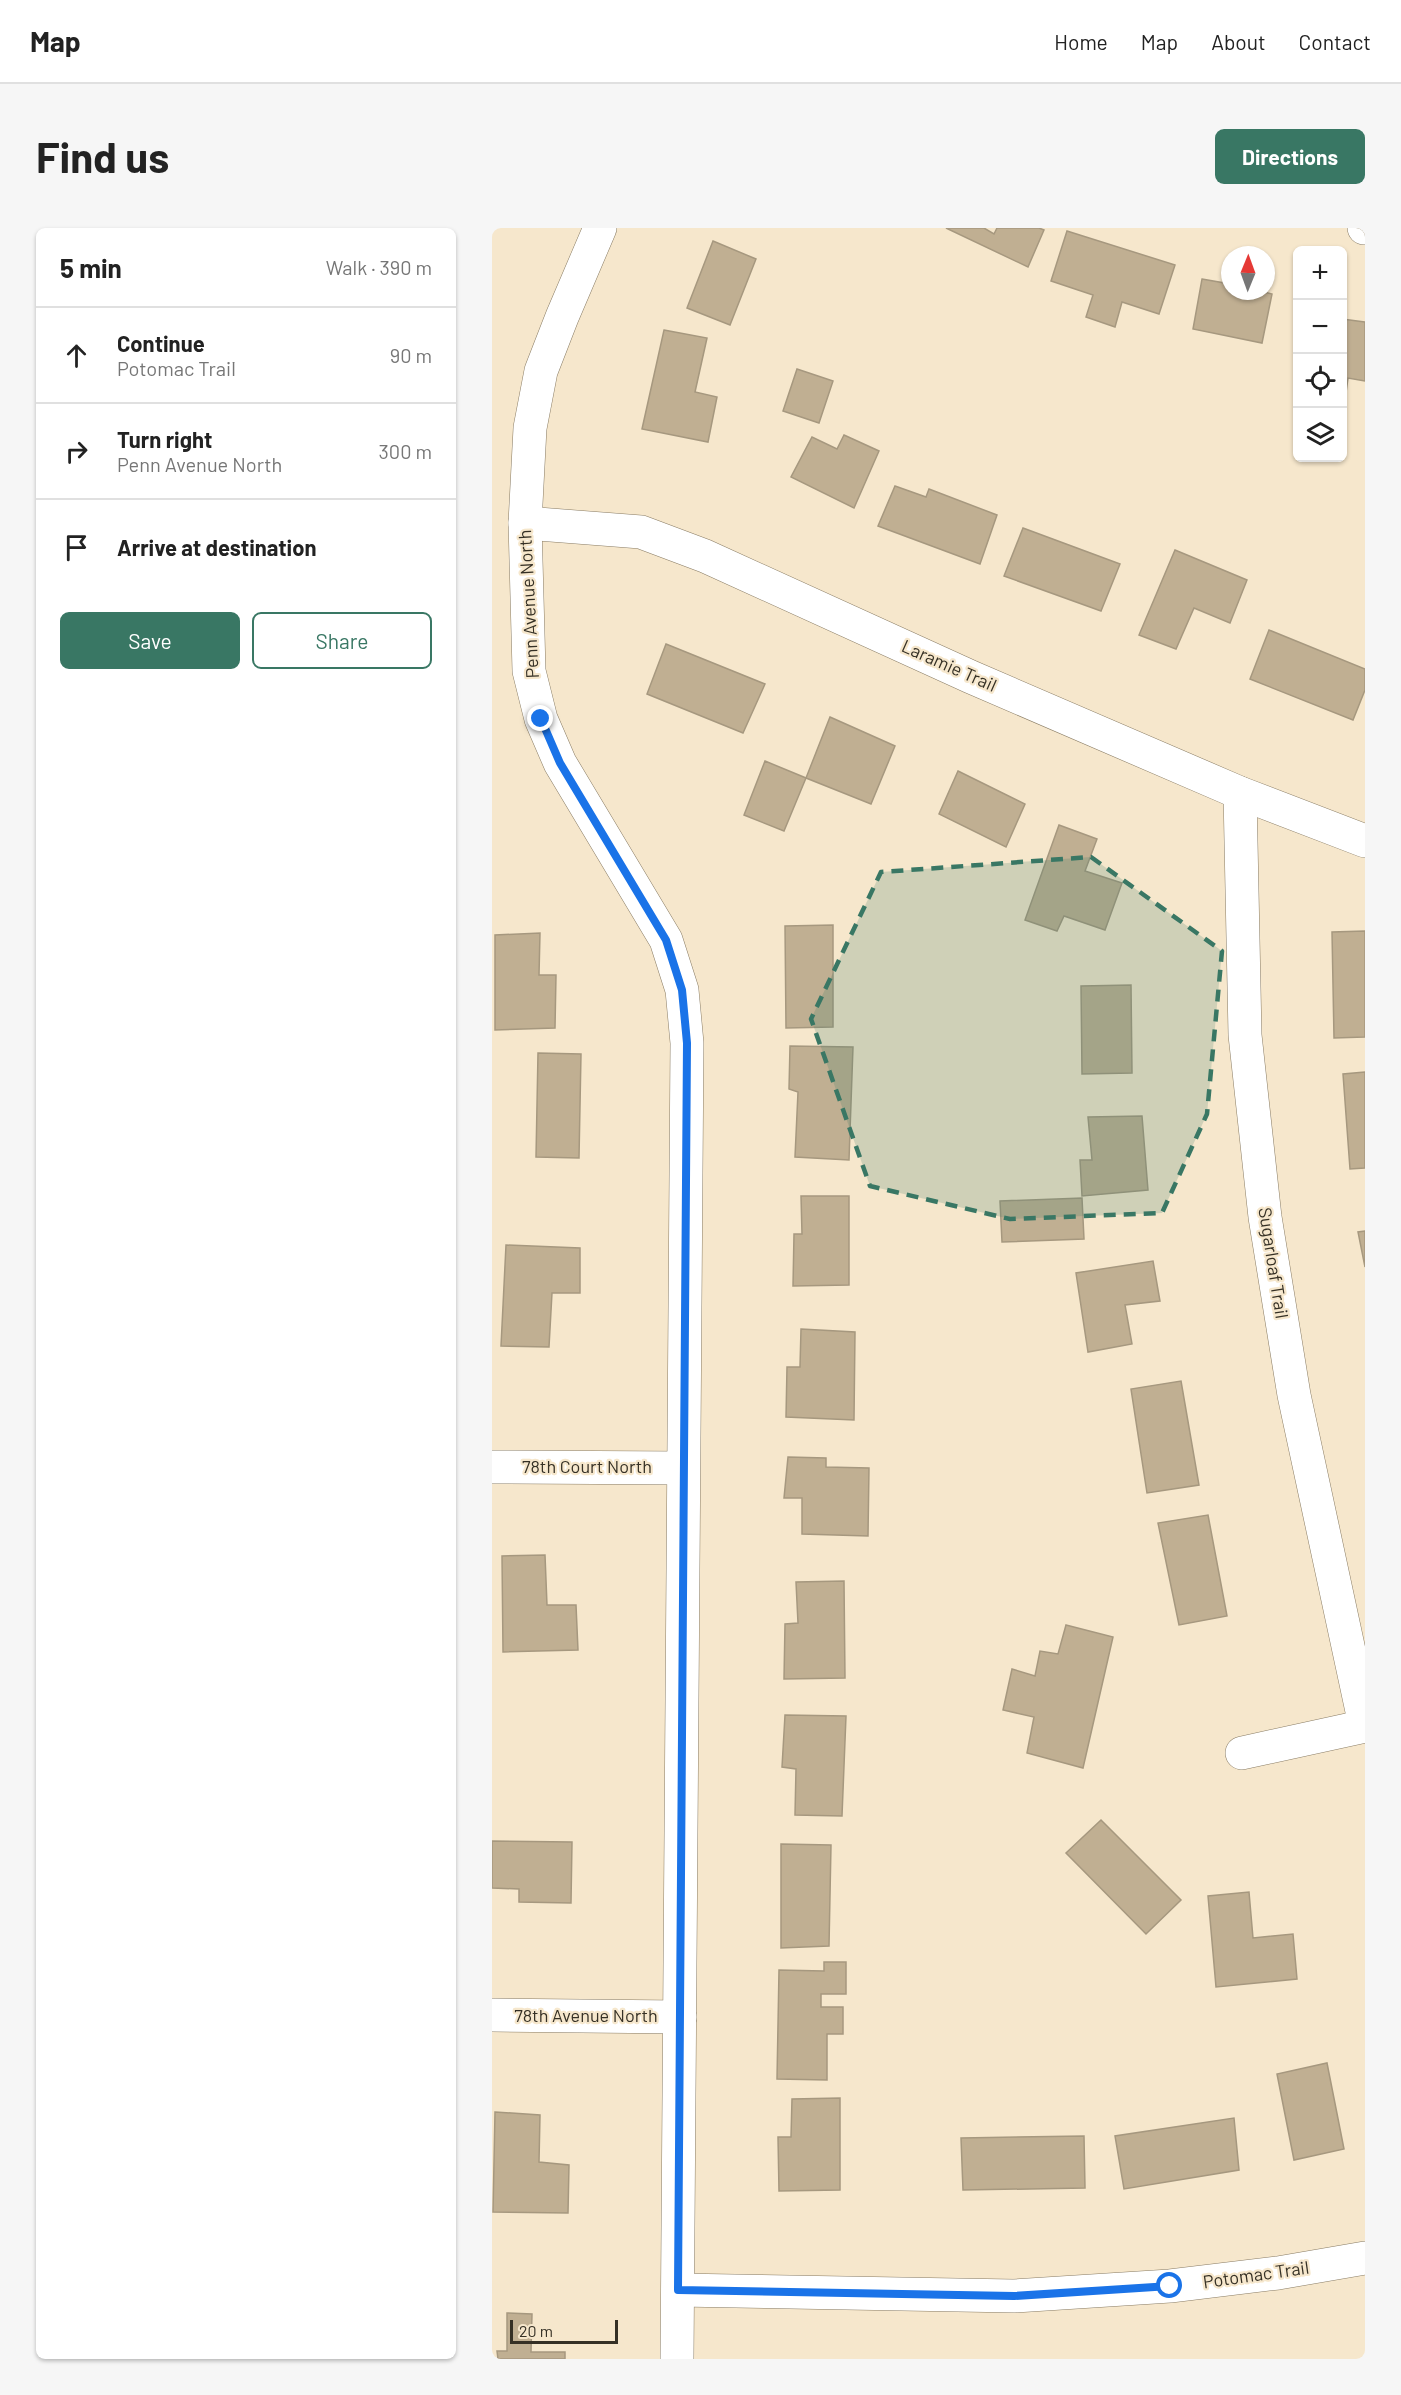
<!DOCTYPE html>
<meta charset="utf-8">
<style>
:root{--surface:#fff;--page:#f6f6f6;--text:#222;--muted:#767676;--line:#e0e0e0;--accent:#397764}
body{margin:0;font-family:Barlow,sans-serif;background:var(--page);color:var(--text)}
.controls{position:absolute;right:18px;top:18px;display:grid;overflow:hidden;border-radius:9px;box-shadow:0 2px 4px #0004}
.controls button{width:54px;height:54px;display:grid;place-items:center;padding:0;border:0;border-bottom:2px solid var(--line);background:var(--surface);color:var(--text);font:30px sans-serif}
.compass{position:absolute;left:729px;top:18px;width:54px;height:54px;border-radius:50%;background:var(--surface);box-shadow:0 2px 4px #0004;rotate:1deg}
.scale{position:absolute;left:18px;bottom:15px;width:108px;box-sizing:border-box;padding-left:6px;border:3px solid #353025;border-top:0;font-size:16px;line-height:21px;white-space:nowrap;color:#353025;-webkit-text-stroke:4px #f6e7cc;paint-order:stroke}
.stop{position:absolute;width:18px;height:18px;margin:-14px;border:4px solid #1a73e8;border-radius:50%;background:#fff}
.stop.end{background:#1a73e8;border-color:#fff;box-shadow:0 2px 6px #0008}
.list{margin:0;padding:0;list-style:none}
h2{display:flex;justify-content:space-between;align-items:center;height:78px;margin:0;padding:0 24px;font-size:26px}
h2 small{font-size:20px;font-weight:400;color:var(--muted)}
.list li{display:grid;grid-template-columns:39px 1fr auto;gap:18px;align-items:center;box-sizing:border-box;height:96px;padding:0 24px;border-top:2px solid var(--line)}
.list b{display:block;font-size:22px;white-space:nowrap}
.list p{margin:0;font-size:20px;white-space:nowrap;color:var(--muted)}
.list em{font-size:20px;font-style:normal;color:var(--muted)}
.actions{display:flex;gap:12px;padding:18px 24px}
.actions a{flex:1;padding:14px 0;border:2px solid var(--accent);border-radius:9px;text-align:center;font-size:21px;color:var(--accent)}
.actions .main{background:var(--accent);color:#fff}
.icon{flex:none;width:33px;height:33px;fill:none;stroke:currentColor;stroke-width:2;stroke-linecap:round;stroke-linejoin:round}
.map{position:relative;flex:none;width:873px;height:2131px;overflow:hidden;border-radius:9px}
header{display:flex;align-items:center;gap:36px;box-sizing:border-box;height:84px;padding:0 30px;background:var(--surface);border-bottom:2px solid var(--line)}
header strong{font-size:28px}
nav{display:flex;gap:33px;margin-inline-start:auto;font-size:21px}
.intro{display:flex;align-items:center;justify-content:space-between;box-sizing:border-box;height:144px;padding:0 36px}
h1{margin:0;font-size:42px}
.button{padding:15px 27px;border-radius:9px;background:var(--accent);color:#fff;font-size:21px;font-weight:700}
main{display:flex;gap:36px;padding:0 36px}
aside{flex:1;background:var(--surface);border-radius:9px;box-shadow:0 2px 4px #0004}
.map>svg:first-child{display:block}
.building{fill:#c0af92;stroke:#a6987f;stroke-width:1.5}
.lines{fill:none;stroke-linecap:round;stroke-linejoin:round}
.minor-casing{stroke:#897c64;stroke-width:34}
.minor{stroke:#fff;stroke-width:33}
.route{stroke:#1a73e8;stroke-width:8}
.marked{fill:#397764;fill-opacity:0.2;stroke:#397764;stroke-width:4.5;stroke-dasharray:12 8;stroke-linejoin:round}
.labels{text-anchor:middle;stroke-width:4.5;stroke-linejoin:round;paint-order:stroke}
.street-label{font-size:18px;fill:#353025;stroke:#f6e7cc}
</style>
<header>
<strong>Map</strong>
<nav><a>Home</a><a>Map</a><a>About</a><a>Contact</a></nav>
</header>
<div class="intro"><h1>Find us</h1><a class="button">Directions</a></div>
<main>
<aside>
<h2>5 min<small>Walk · 390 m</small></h2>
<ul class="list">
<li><svg class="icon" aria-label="ahead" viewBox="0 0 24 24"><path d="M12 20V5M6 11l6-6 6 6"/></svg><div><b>Continue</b><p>Potomac Trail</p></div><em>90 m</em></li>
<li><svg class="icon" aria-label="right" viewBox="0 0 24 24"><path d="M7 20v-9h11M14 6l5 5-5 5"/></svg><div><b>Turn right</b><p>Penn Avenue North</p></div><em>300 m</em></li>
<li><svg class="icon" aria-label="arrive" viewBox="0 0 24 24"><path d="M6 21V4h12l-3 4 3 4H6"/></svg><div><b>Arrive at destination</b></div></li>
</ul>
<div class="actions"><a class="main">Save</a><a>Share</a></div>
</aside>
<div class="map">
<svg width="873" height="2131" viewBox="0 0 873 2131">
<rect width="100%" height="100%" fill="#f6e7cc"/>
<g class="building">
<path d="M 454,0 L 492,0 L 502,6 L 505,0 L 547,0 L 552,2 L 536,39 Z"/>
<path d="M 575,3 L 683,37 L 667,86 L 630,74 L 623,99 L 594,89 L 601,67 L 559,53 Z"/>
<path d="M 221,13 L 264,31 L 238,97 L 195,80 Z"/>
<path d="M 710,51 L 738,56 L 738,63 L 768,63 L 780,66 L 770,115 L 701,101 Z"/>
<path d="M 850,91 L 873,94 L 873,153 L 856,150 L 851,187 Z"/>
<path d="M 172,102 L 215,110 L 203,164 L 225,169 L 216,214 L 150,201 Z"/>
<path d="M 305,141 L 341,153 L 327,195 L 291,183 Z"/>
<path d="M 352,207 L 387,223 L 362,280 L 299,249 L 320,209 L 345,221 Z"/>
<path d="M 403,258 L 434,269 L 437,261 L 505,287 L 488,336 L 386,298 Z"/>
<path d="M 531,300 L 628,336 L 609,383 L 512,348 Z"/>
<path d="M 683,322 L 755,352 L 738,395 L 702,380 L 684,421 L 647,407 Z"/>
<path d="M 777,402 L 873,441 L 873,462 L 861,492 L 758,451 Z"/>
<path d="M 174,416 L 273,456 L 251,505 L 155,466 Z"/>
<path d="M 338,489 L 403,518 L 379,576 L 314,550 Z"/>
<path d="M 273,533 L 314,550 L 292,603 L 252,587 Z"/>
<path d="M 466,543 L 533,576 L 514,619 L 447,586 Z"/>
<path d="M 567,597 L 605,611 L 593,643 L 630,655 L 613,702 L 572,688 L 565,703 L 533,692 Z"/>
<path d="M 341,697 L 341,799 L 294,800 L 293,698 Z"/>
<path d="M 873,703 L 873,809 L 842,810 L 840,704 Z"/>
<path d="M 48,705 L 47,747 L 64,747 L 63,800 L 3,802 L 3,707 Z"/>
<path d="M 639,757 L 640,845 L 590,846 L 589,758 Z"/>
<path d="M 298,818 L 361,819 L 357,932 L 303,929 L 306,864 L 297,861 Z"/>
<path d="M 46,825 L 89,826 L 87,930 L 44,929 Z"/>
<path d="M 873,844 L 873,940 L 858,941 L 851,846 Z"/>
<path d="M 650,888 L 656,962 L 590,968 L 588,932 L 600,932 L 596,889 Z"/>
<path d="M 309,968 L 357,968 L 357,1057 L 301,1058 L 302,1006 L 310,1006 Z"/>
<path d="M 590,970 L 592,1011 L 510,1014 L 508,973 Z"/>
<path d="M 873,1003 L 873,1039 L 866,1004 Z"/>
<path d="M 14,1017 L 88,1020 L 88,1065 L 60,1065 L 57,1119 L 9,1118 Z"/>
<path d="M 661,1033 L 668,1073 L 633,1077 L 640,1116 L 596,1124 L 584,1045 Z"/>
<path d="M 309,1101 L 363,1104 L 362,1192 L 294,1189 L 295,1139 L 308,1139 Z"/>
<path d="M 689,1153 L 707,1257 L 655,1265 L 639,1161 Z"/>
<path d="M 296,1229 L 334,1230 L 334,1239 L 377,1240 L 376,1308 L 310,1306 L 310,1270 L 292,1270 Z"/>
<path d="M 716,1287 L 735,1388 L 687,1397 L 666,1295 Z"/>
<path d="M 53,1327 L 55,1377 L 84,1377 L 86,1422 L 11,1424 L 10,1328 Z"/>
<path d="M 352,1353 L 353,1450 L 292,1451 L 293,1396 L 306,1395 L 304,1354 Z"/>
<path d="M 574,1397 L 621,1409 L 591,1540 L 535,1525 L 542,1489 L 511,1482 L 520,1441 L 543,1448 L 548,1423 L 566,1426 Z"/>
<path d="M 293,1487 L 354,1488 L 350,1588 L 303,1587 L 304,1541 L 290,1539 Z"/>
<path d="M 609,1592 L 689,1672 L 654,1706 L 574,1625 Z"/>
<path d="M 0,1613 L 80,1614 L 79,1675 L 27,1674 L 27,1661 L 0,1660 Z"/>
<path d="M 289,1616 L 339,1617 L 337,1718 L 289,1720 Z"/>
<path d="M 757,1664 L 761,1710 L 801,1706 L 805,1751 L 724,1759 L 716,1668 Z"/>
<path d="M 332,1734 L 354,1734 L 354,1766 L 329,1766 L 329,1779 L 351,1779 L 351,1806 L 335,1806 L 335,1852 L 285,1851 L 287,1742 L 332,1743 Z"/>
<path d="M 835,1835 L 852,1921 L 802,1932 L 785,1846 Z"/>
<path d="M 348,1870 L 348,1962 L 287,1963 L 286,1909 L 299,1909 L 300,1871 Z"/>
<path d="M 3,1884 L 48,1887 L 47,1934 L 77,1937 L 76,1985 L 1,1984 Z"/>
<path d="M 742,1890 L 747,1942 L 632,1961 L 623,1908 Z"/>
<path d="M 592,1908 L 593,1960 L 471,1962 L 469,1910 Z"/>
<path d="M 15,2085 L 40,2086 L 39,2124 L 73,2124 L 73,2131 L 6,2131 L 5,2123 L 15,2123 Z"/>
</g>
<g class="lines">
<defs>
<g id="minor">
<path d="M 108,0 L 70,89 L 49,143 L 38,200 L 33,295 L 37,443 L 49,491 L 68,535 L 174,712 L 190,762 L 195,815 L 185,2131"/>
<path d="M 872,0 L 873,0"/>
<path d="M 33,295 L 149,304 L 213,328 L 479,449 L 748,565 L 873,613"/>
<path d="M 748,565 L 753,807 L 773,989 L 802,1167 L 873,1497"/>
<path d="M 0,1239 L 191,1240"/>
<path d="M 750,1525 L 873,1498"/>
<path d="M 0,1787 L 188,1789"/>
<path d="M 186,2062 L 522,2068 L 678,2058 L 786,2045 L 873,2030"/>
</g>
</defs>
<use href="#minor" class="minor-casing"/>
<use href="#minor" class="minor"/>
</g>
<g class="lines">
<path class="route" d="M 49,491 L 68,535 L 174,712 L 190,762 L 195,815 L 186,2062 L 522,2068 L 678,2058"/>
</g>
<path class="marked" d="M 599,629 L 730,723 L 715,886 L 670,985 L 518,991 L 378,958 L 319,791 L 389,644 Z"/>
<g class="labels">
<g class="street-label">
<text transform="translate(37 376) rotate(-93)" y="6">Penn Avenue North</text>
<text transform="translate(457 438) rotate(24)" y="6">Laramie Trail</text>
<text transform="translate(781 1035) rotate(81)" y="6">Sugarloaf Trail</text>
<text x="95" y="1245">78th Court North</text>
<text x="94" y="1794">78th Avenue North</text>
<text transform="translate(764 2047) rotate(-8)" y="6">Potomac Trail</text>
</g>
</g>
</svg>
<div class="controls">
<button>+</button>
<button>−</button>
<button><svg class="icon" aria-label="locate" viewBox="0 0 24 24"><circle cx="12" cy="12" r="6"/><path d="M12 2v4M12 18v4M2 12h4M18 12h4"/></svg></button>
<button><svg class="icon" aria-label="layers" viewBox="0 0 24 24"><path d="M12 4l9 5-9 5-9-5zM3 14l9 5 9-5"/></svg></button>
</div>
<svg class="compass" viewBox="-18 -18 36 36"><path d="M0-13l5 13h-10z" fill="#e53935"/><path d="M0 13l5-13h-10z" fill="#767676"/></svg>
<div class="scale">20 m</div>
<div class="stop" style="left:678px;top:2058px"></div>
<div class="stop end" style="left:49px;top:491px"></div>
</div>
</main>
